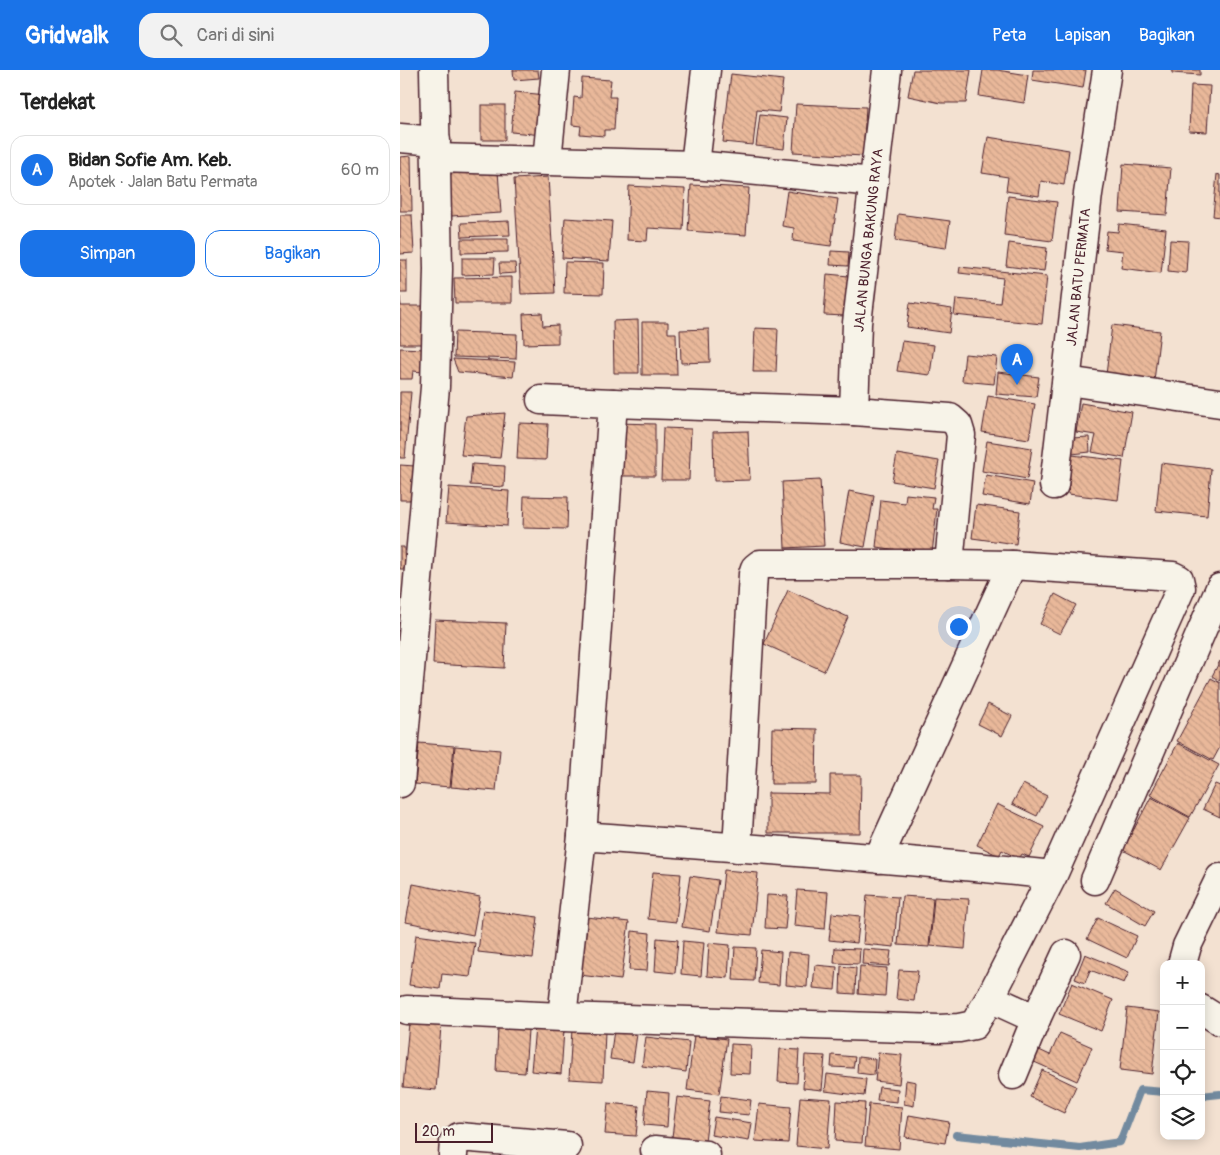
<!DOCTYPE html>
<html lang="id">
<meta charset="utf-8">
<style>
:root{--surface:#fff;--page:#f2f2f2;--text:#222;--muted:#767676;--line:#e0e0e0;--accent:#1a73e8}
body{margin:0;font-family:Pangolin,sans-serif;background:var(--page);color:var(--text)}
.controls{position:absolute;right:15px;bottom:15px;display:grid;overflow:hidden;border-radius:10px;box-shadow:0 2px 12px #0003}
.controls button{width:45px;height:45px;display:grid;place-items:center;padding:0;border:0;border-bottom:1px solid var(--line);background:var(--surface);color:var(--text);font:25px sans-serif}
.scale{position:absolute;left:15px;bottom:12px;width:78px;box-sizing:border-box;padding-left:5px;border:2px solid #4a1f2b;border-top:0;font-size:14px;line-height:18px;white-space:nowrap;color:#4a1f2b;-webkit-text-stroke:4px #f7f3e8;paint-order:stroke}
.you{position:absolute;left:558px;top:556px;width:18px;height:18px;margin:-12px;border:4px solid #fff;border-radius:50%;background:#1a73e8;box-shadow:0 0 0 8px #1a73e833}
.badge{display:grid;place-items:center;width:32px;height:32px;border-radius:50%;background:var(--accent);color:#fff;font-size:16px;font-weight:700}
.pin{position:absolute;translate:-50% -41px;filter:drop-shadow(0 1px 2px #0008)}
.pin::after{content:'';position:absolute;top:26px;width:18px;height:15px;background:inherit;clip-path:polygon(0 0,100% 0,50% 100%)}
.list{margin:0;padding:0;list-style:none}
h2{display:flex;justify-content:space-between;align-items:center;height:65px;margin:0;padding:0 20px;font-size:21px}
h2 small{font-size:16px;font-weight:400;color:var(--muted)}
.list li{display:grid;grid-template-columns:32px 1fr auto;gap:15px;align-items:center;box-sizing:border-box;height:70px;margin:0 10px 10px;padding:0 10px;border:1px solid var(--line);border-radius:15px}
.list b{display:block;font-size:19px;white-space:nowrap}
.list p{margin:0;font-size:16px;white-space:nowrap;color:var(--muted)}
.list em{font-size:16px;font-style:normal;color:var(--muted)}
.actions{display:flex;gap:10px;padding:15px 20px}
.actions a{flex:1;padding:11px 0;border:1px solid var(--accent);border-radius:15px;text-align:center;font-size:18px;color:var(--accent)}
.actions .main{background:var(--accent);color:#fff}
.icon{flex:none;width:28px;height:28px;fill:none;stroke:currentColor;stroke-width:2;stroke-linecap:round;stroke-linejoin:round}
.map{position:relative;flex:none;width:820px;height:1085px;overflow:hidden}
header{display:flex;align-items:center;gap:30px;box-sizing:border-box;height:70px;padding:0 25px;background:var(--accent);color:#fff}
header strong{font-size:24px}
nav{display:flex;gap:28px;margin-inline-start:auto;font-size:18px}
.search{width:350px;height:45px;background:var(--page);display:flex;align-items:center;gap:12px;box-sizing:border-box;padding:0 18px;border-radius:15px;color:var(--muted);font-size:19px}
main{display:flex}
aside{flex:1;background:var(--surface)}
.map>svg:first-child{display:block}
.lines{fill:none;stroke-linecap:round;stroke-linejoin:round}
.stream{stroke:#728a9f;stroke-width:8}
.building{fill:url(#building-back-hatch);stroke:#4a1f2b}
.street-casing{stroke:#4a1f2b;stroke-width:31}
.street{stroke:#f7f3e8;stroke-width:28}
.labels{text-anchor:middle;stroke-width:4.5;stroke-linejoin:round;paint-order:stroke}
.street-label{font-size:14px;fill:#4a1f2b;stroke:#f7f3e8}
</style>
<header>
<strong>Gridwalk</strong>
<div class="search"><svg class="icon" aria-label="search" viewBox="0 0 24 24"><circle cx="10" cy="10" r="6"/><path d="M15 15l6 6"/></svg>Cari di sini</div>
<nav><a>Peta</a><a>Lapisan</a><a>Bagikan</a></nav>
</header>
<main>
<aside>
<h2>Terdekat<small></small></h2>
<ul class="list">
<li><span class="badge">A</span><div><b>Bidan Sofie Am. Keb.</b><p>Apotek · Jalan Batu Permata</p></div><em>60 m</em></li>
</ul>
<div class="actions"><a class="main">Simpan</a><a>Bagikan</a></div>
</aside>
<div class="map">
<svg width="820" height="1085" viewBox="0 0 820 1085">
<defs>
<pattern id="building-back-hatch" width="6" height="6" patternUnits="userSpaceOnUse" patternTransform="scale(1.25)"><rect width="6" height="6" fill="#e9b89a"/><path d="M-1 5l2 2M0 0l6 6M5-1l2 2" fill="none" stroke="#c99e85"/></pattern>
</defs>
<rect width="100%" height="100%" fill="#f3e1d1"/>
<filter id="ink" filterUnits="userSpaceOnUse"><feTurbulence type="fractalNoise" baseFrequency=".02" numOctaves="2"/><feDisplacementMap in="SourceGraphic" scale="10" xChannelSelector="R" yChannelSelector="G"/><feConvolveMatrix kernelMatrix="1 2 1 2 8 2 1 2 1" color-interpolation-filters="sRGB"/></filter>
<g filter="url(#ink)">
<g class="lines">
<g class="stream">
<path d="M 801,1026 L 820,1024"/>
<path d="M 556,1065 L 680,1078 L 720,1072 L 740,1020 L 764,1022"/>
</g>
</g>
<g class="building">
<path d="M 113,0 L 138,0 L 139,8 L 114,10 Z"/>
<path d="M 513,0 L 571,0 L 566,33 L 541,33 L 508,26 Z"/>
<path d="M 583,0 L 597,0 L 628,5 L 624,33 L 579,26 Z"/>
<path d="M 633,0 L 686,0 L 683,18 L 632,10 Z"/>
<path d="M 772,0 L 800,0 L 800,5 L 772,3 Z"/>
<path d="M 331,4 L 383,10 L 379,42 L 357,40 L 353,75 L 323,72 Z"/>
<path d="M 182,8 L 211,10 L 209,27 L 216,27 L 214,60 L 204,60 L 204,66 L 180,64 L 181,56 L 172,55 L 174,27 L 181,28 Z"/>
<path d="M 791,15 L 810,16 L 807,62 L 789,61 Z"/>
<path d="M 115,22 L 147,25 L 143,65 L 111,62 Z"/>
<path d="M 396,34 L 466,37 L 463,86 L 393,82 Z"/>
<rect x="81" y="35" width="24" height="35"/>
<path d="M 360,45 L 387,48 L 384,79 L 356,76 Z"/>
<path d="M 588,67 L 669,80 L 664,115 L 641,111 L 639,126 L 606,121 L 608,107 L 582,103 Z"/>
<path d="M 11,86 L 12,141 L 0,141 L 0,87 Z"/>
<path d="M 723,94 L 771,98 L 767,145 L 720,142 Z"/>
<path d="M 98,101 L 101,143 L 51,146 L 48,104 Z"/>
<path d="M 817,104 L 820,105 L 820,147 L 813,146 Z"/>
<path d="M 148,107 L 155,223 L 121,224 L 114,109 Z"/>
<path d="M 291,115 L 349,118 L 346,165 L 288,161 Z"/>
<path d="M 229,116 L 285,119 L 283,160 L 248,158 L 247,171 L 227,170 Z"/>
<path d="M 387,121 L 438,129 L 431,176 L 393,171 L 394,158 L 382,156 Z"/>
<path d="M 608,126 L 657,132 L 652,171 L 604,165 Z"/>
<path d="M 498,144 L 550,151 L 546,178 L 495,171 Z"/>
<path d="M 0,145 L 12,145 L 14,183 L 0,184 Z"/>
<path d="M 165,148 L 212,151 L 209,191 L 162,188 Z"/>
<path d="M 109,151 L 110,165 L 62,167 L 61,153 Z"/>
<path d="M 719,154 L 766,159 L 761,203 L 721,198 L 723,181 L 705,179 L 707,161 L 718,162 Z"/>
<path d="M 61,169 L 108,169 L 108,182 L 61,183 Z"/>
<path d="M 770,170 L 788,171 L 786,203 L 768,201 Z"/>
<path d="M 609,173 L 647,178 L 644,201 L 606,196 Z"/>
<path d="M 431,181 L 449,182 L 448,196 L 430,195 Z"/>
<path d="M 62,188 L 95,188 L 94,204 L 62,205 Z"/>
<rect x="0" y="190" width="7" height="33"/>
<path d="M 165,192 L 204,193 L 203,224 L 164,223 Z"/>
<path d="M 99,193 L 115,193 L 116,203 L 100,204 Z"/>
<path d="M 560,197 L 647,206 L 642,254 L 554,245 L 556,229 L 600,233 L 603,208 L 559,203 Z"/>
<path d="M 427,204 L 449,206 L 445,246 L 424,245 Z"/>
<path d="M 112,207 L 112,233 L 55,233 L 54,208 Z"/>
<path d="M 0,227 L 1,236 L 25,236 L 24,274 L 0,274 Z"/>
<path d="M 510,233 L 552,239 L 549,263 L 507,257 Z"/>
<path d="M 142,243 L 143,256 L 158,255 L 158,273 L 124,274 L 123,244 Z"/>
<path d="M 238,250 L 239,303 L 214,303 L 213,251 Z"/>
<path d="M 242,252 L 268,252 L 268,263 L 276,263 L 277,305 L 242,305 Z"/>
<path d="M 712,255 L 760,261 L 754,311 L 706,305 Z"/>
<path d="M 355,258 L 378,259 L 376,302 L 353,302 Z"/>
<path d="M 309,259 L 310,292 L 281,293 L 280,260 Z"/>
<path d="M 55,262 L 117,264 L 116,289 L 54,287 Z"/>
<path d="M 502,271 L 534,275 L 530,305 L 497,301 Z"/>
<path d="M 0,278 L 24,279 L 23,302 L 13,301 L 12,309 L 0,309 Z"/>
<path d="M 565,284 L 597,287 L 594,314 L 562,311 Z"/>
<path d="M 53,289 L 115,292 L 113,307 L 58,302 Z"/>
<path d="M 598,302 L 639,307 L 636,327 L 596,324 Z"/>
<path d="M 0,322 L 11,322 L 5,388 L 0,388 Z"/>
<path d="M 588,326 L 635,334 L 629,369 L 582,362 Z"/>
<path d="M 681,333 L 732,342 L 724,388 L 692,382 L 696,365 L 676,362 Z"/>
<path d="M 105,343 L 100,388 L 61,385 L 66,346 Z"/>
<path d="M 119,353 L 148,354 L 146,390 L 117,389 Z"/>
<path d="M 217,353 L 255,354 L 255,406 L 216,406 Z"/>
<path d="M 263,358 L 291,359 L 289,410 L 261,410 Z"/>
<path d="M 348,361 L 350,410 L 314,411 L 313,362 Z"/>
<path d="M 689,367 L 690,382 L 672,384 L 671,368 Z"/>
<path d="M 587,371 L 632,378 L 627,409 L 582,401 Z"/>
<path d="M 497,384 L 539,391 L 534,418 L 492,411 Z"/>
<path d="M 672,385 L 723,391 L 718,430 L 668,424 Z"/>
<path d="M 761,393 L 811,399 L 807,446 L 756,441 Z"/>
<path d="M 72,394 L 105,396 L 104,417 L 70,415 Z"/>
<path d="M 0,395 L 15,396 L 14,430 L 0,430 Z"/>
<path d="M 586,405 L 633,413 L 630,434 L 582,426 Z"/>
<path d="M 420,410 L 424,476 L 385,478 L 382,412 Z"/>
<path d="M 49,417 L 109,421 L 107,456 L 46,452 Z"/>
<path d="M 449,421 L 474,426 L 465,477 L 440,472 Z"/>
<path d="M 506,424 L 534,427 L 532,439 L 537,439 L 532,484 L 476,477 L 481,430 L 505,433 Z"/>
<path d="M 124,426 L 168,427 L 167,459 L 123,458 Z"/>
<path d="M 576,435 L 620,441 L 616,474 L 572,468 Z"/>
<path d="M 0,477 L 4,477 L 5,499 L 0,499 Z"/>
<path d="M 388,520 L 448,547 L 424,601 L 364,574 Z"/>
<path d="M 655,524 L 676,535 L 660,564 L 640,554 Z"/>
<path d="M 35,550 L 106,553 L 104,598 L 33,594 Z"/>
<path d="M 820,591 L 820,611 L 812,606 Z"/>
<path d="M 811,608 L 820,613 L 820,677 L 813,690 L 777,671 Z"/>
<path d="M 588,634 L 612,646 L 602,666 L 578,654 Z"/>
<path d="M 372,658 L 417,659 L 416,714 L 371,714 Z"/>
<path d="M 19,673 L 54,676 L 50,717 L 15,714 Z"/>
<path d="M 778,673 L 819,695 L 790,747 L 750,725 Z"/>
<path d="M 55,676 L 100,680 L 96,721 L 51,717 Z"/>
<path d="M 430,705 L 461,705 L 460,763 L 368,763 L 368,723 L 430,724 Z"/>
<path d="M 623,714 L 647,726 L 637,746 L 612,734 Z"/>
<path d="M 815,714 L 820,716 L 820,747 L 803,739 Z"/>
<path d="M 751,727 L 790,748 L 761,800 L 723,780 Z"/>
<path d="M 597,734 L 644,757 L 629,787 L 622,784 L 619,789 L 602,780 L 599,786 L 577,775 Z"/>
<path d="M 324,800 L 358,803 L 352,865 L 318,862 Z"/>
<path d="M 253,802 L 281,804 L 276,852 L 248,849 Z"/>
<path d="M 290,806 L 318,810 L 310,861 L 282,857 Z"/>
<path d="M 13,814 L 80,827 L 73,865 L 6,852 Z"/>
<path d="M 715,818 L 754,841 L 745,856 L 706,833 Z"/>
<path d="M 397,820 L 428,822 L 425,859 L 394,856 Z"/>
<path d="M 367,825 L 388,826 L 385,859 L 365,858 Z"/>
<path d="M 467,825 L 498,827 L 494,877 L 463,874 Z"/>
<path d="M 502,826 L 533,828 L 529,877 L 498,875 Z"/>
<path d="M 534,827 L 569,829 L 565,879 L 530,876 Z"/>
<path d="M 83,840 L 138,847 L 133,888 L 78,882 Z"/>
<path d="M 432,843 L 460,846 L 457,873 L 429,870 Z"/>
<path d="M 187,847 L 229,852 L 221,910 L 179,905 Z"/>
<path d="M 698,848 L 737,866 L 727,888 L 687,869 Z"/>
<path d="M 232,861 L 250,863 L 247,901 L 229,900 Z"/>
<path d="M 16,865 L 75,873 L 70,907 L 42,904 L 40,919 L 9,915 Z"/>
<path d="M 257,868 L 278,870 L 275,903 L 255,901 Z"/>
<path d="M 283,871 L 304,873 L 301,906 L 281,904 Z"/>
<path d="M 309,873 L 330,875 L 328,908 L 307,906 Z"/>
<path d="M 335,877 L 356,878 L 354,911 L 333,910 Z"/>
<path d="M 435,878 L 460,879 L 459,894 L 434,893 Z"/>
<path d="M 463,879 L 491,881 L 489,896 L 462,894 Z"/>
<path d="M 361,880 L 381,882 L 379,915 L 358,913 Z"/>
<path d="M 388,882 L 409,884 L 407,917 L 386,915 Z"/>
<path d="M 685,884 L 729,902 L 724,913 L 690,900 L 685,913 L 675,909 Z"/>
<path d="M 415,895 L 437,897 L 435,920 L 413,918 Z"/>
<path d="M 441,896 L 456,898 L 455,924 L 440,923 Z"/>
<path d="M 460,896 L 487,898 L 485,926 L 458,924 Z"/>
<path d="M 499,900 L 518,901 L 514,931 L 496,929 Z"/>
<path d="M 672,913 L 713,930 L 701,961 L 659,944 Z"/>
<path d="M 727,938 L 759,942 L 752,1004 L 720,1000 Z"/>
<path d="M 9,953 L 41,956 L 36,1020 L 3,1017 Z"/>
<path d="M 135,957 L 164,960 L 161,1004 L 131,1001 Z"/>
<path d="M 98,958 L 128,960 L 125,1003 L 96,1001 Z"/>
<path d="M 172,959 L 205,961 L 203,1011 L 169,1009 Z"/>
<path d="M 214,960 L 237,964 L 233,992 L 210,989 Z"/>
<path d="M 660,963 L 692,977 L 677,1011 L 632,991 L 637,979 L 650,985 Z"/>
<path d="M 294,965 L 327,969 L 319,1024 L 287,1020 Z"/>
<path d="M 246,967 L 289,972 L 286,1002 L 242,996 Z"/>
<path d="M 331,974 L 351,975 L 350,1004 L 330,1003 Z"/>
<path d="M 380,979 L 399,980 L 397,1013 L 378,1012 Z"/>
<path d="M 478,983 L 502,985 L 499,1014 L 475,1011 Z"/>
<path d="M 405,985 L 425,986 L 422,1020 L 403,1018 Z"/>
<path d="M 432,985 L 455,987 L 453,998 L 431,997 Z"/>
<path d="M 458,987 L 475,989 L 474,1005 L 457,1003 Z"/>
<path d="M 642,1000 L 676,1016 L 664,1043 L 630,1027 Z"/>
<path d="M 427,1004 L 466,1009 L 464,1026 L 425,1021 Z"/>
<path d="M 506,1010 L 516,1012 L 514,1036 L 504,1034 Z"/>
<path d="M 479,1017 L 498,1019 L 497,1032 L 477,1030 Z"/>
<path d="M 247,1021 L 269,1023 L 267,1057 L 244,1055 Z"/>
<path d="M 321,1026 L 351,1030 L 349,1045 L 319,1042 Z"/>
<path d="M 277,1027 L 310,1031 L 305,1071 L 272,1067 Z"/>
<path d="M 400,1027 L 431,1029 L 427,1079 L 396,1076 Z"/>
<path d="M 437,1031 L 465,1033 L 462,1073 L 435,1071 Z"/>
<path d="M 208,1033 L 239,1036 L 236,1066 L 205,1064 Z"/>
<path d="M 359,1034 L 391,1037 L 388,1073 L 355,1071 Z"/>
<path d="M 469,1034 L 502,1037 L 499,1079 L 465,1076 Z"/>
<path d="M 509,1045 L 549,1052 L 545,1073 L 505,1067 Z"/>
<path d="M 314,1047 L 352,1053 L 349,1071 L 311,1065 Z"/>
</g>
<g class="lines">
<defs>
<g id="street">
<path d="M 0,68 L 36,71"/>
<path d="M 37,88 L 295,95 L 474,112"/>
<path d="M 147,90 L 156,0"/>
<path d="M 295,95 L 306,0"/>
<path d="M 667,311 L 820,333"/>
<path d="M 141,330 L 213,333"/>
<path d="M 454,341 L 457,253 L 487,0"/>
<path d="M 654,415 L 688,124 L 707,0"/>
<path d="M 0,713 L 35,317 L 38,199 L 34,0"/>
<path d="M 182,766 L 213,333 L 454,341 L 550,348 L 558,355 L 561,365 L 549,494"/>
<path d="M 337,778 L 353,504 L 355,498 L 360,494 L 549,494 L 612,495"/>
<path d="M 478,789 L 612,495 L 773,506 L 779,509 L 781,518 L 653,805 L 590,928 L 574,955 L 559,958 L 539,959 L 162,947 L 182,766 C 339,778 496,788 653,805"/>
<path d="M 695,810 L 820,518"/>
<path d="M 782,894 L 787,876 L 820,808"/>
<path d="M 590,928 L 636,949 L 666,884"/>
<path d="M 801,939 L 820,951"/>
<path d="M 7,940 L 162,947"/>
<path d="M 613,1005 L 636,949"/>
<path d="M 255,1080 L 306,1085"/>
<path d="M 53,1085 L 54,1072 L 59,1067 L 167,1076"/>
</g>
</defs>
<use href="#street" class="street-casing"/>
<use href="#street" class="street"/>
</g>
</g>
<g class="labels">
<g class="street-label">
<text transform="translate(468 170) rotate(-84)" y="5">JALAN BUNGA BAKUNG RAYA</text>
<text transform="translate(678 207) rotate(-84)" y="5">JALAN BATU PERMATA</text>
</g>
</g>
</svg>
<div class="controls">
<button>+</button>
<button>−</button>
<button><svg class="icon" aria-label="locate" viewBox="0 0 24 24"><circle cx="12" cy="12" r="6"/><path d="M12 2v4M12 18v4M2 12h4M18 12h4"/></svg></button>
<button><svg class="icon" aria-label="layers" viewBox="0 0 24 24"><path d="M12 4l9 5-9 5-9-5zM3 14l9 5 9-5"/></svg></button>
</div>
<div class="scale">20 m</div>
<div class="you"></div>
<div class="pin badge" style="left:617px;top:315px">A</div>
</div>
</main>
